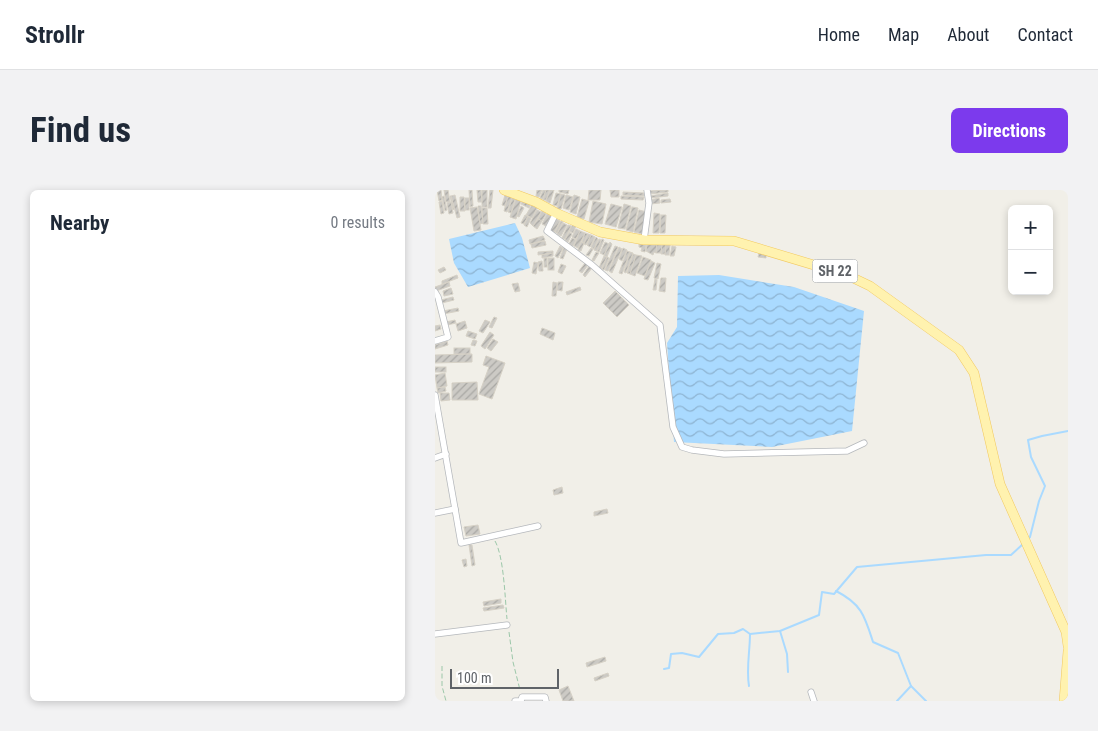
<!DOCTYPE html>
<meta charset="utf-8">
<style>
:root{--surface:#fff;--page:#f2f2f3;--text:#1f2937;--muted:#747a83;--line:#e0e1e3;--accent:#7c3aed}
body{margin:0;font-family:"Roboto Condensed",sans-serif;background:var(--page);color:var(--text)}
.controls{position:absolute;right:15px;top:15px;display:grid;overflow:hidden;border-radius:8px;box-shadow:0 2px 8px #0003}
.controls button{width:45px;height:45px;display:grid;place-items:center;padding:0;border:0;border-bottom:1px solid var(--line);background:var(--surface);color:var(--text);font:25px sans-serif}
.scale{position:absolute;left:15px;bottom:12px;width:109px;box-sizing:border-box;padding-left:5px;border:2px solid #5f6368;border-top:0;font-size:14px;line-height:18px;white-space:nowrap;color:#5f6368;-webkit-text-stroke:4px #fff;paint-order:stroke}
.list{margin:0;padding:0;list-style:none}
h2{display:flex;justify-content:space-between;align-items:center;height:65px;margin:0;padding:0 20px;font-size:21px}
h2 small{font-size:16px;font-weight:400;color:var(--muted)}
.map{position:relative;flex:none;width:633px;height:511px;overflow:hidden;border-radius:8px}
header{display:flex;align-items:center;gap:30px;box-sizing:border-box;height:70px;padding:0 25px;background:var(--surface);border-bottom:1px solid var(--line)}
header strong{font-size:24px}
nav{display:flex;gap:28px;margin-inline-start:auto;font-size:18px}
.intro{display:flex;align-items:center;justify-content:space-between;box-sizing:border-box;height:120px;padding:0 30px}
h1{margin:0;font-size:35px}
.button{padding:12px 22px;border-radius:8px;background:var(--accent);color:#fff;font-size:18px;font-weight:700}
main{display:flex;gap:30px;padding:0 30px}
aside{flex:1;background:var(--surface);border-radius:8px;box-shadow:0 2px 8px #0003}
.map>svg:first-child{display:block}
.water{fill:url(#water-waves)}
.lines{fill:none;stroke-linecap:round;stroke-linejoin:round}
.stream{stroke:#aadaff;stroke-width:2}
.building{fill:url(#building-hatch);stroke:#d6d1c6}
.street-casing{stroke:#b5b8bc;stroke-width:7}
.primary-casing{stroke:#f2c960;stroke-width:10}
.path{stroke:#9cc7a9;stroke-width:1;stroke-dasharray:5 2.5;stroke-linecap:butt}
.street{stroke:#fff;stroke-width:5.5}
.primary{stroke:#fff2af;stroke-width:9}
.labels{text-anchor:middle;stroke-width:4.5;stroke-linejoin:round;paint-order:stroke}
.shield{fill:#fff;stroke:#8f9295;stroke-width:1}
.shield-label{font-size:14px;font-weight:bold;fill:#5f6368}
</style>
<header>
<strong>Strollr</strong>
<nav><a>Home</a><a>Map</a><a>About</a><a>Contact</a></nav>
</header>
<div class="intro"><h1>Find us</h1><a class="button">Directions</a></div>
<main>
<aside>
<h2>Nearby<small>0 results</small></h2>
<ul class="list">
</ul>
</aside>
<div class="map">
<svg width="633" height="511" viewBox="0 0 633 511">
<defs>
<pattern id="water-waves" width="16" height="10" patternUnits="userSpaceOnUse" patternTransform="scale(1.25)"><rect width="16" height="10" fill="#aadaff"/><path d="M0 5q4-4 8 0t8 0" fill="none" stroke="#8eb4d2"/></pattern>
<pattern id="building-hatch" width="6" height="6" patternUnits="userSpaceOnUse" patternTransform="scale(1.25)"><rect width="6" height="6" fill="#cccac5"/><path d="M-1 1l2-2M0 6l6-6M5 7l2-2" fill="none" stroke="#a9a8a4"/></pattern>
</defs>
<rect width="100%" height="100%" fill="#f1efe8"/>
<g class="water">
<path d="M 80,33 L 87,48 L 95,78 L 33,97 L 19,73 L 14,49 Z"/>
<path d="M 284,85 L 359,97 L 429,121 L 417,241 L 337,257 L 239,252 L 232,153 L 242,137 L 243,86 Z"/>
</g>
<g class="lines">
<g class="stream">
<path d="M 593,349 L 595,347 L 604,311 L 610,296 L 596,267 L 593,250 L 607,246 L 633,241"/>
<path d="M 401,401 C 427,414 430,427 438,452 L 463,463 L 476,496 L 462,511"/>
<path d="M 345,441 L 352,464 L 353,482"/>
<path d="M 229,479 L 234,478 L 236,464 L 247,463 L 264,467 L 283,444 L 299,443 L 308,439 L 315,444 L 345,441 L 384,425 L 387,402 L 399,404 L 422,377 L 551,365 L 576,365 L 588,354"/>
<path d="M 314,496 C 311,479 315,461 315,444"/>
<path d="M 476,496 L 491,511"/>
</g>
</g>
<g class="building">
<path d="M 2,0 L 6,0 L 7,10 L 4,11 Z"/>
<path d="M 9,0 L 13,0 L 15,12 L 11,12 Z"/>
<path d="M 34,0 L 37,0 L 38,16 L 35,17 Z"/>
<path d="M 42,0 L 46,0 L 47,12 L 43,12 Z"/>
<rect x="47" y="0" width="5" height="17"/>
<path d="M 55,0 L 58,0 L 56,18 L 53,18 Z"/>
<path d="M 102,0 L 107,0 L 104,7 L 101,6 Z"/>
<path d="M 108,0 L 111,0 L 108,9 L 105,8 Z"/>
<path d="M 111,0 L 115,0 L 111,10 L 108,10 Z"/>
<path d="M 115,0 L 119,0 L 115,13 L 111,11 Z"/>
<path d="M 124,0 L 134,0 L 133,4 L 124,2 Z"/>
<path d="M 154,0 L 166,0 L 165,10 L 153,10 Z"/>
<path d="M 175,0 L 184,0 L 184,7 L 176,7 Z"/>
<path d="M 233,0 L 233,2 L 215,4 L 214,1 Z"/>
<path d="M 188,2 L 209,3 L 209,6 L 188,5 Z"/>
<path d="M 121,3 L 126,4 L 122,16 L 118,15 Z"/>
<path d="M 233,3 L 233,6 L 215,8 L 215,6 Z"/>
<path d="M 126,4 L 130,5 L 126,19 L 122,19 Z"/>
<path d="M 20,5 L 25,27 L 22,28 L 16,6 Z"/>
<path d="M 70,5 L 73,6 L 70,16 L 67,15 Z"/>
<path d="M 131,5 L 138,7 L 134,20 L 128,18 Z"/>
<path d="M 139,5 L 145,7 L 141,24 L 135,22 Z"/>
<path d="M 9,6 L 12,20 L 10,21 L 7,7 Z"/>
<path d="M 15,6 L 16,6 L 19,19 L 18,20 Z"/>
<path d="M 73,6 L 77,7 L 72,22 L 69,21 Z"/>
<path d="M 186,6 L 209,7 L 208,10 L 186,9 Z"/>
<path d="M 25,7 L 29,7 L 30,21 L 25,21 Z"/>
<rect x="30" y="8" width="4" height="12"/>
<path d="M 77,8 L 80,9 L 76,23 L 73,22 Z"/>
<path d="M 224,8 L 225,13 L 215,14 L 215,10 Z"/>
<path d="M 81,9 L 86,10 L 81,29 L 75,27 Z"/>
<path d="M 147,9 L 154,11 L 149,29 L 142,27 Z"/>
<path d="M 235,9 L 236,12 L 226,13 L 226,10 Z"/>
<path d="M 88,10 L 96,14 L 94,18 L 86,14 Z"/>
<path d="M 7,11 L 9,23 L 6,24 L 4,12 Z"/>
<path d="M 158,11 L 171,14 L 167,34 L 154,32 Z"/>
<path d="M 16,12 L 18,23 L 14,24 L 12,13 Z"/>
<path d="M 176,14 L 187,17 L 181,37 L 170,34 Z"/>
<path d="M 189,14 L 196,16 L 190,39 L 183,38 Z"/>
<path d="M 97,15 L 102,18 L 97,28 L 91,25 Z"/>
<path d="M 43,16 L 46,16 L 48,33 L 45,34 Z"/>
<path d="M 86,16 L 89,18 L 84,27 L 82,26 Z"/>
<path d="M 42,17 L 46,40 L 39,41 L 35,18 Z"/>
<path d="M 197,17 L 203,18 L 198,42 L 191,40 Z"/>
<path d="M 47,18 L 52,18 L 53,34 L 48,34 Z"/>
<path d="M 102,20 L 106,22 L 98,36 L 95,33 Z"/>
<path d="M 204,20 L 212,22 L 208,44 L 199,42 Z"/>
<path d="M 107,21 L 111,24 L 107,31 L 103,29 Z"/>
<path d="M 219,23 L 225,24 L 224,43 L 218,43 Z"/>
<path d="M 112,24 L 116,26 L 111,36 L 107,34 Z"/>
<path d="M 90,25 L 93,26 L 89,34 L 86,33 Z"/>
<path d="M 226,25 L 231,25 L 230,43 L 225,43 Z"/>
<path d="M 93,27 L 96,28 L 92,37 L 89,35 Z"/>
<path d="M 103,29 L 107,31 L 102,39 L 98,36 Z"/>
<path d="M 121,29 L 125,31 L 119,43 L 115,41 Z"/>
<path d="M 126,31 L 128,32 L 122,43 L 120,42 Z"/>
<path d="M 128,33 L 132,35 L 126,46 L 122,44 Z"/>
<path d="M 138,34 L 141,36 L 138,43 L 134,41 Z"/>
<path d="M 133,35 L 136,36 L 130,49 L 127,48 Z"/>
<path d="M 141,39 L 145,41 L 141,49 L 137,47 Z"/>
<path d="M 145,41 L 150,43 L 143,58 L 139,56 Z"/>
<path d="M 134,42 L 137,44 L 133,52 L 130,50 Z"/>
<path d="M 150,43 L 153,44 L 149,53 L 147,52 Z"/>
<path d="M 153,44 L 156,45 L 151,55 L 149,54 Z"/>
<path d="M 156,45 L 160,47 L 155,57 L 152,55 Z"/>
<path d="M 108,46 L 110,50 L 95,54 L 94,50 Z"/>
<path d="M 161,47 L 163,49 L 159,59 L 156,57 Z"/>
<path d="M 137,48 L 141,50 L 138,56 L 134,54 Z"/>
<path d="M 164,49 L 166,50 L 162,61 L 159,60 Z"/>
<path d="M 167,49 L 169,50 L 164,62 L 162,61 Z"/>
<path d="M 110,51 L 111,55 L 97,58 L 96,54 Z"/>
<path d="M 146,52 L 149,53 L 146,61 L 143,60 Z"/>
<path d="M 170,52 L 174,54 L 169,65 L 165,63 Z"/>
<path d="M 175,52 L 177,54 L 172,67 L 169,66 Z"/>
<path d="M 212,53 L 222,54 L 221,63 L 219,62 L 218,65 L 211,61 Z"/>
<path d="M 204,54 L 211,55 L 210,62 L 206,61 L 207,58 L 204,57 Z"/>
<path d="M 222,54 L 227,54 L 226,63 L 221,63 Z"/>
<path d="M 227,54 L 231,55 L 230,64 L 226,64 Z"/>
<path d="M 231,55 L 235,55 L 234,65 L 230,65 Z"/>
<path d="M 125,56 L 128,58 L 123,68 L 120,66 Z"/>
<path d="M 180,56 L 183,57 L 173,81 L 170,80 Z"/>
<path d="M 237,56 L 241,57 L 239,66 L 235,66 Z"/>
<path d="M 129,57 L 132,59 L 128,69 L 125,68 Z"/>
<path d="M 184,57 L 187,59 L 177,83 L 174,81 Z"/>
<path d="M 156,58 L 158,59 L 154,66 L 151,65 Z"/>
<path d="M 188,58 L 192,60 L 187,71 L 184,69 Z"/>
<path d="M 118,61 L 118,63 L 103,65 L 103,62 Z"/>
<path d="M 192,61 L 195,62 L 187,84 L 184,83 Z"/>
<path d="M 161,62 L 164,63 L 159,71 L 157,70 Z"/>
<path d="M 195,62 L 198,63 L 191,83 L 189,82 Z"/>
<path d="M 118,63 L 118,66 L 107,68 L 107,65 Z"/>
<path d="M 324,63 L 331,64 L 331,68 L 323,67 Z"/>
<path d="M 198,64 L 201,65 L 195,84 L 192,83 Z"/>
<path d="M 201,65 L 207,66 L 200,86 L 195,84 Z"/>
<path d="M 169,66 L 172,67 L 166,79 L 164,78 Z"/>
<path d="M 172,67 L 174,68 L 169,80 L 167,79 Z"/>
<path d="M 208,67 L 216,70 L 210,86 L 202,83 Z"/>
<rect x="109" y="68" width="3" height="9"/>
<rect x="113" y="68" width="6" height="12"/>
<path d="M 107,71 L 108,81 L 104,81 L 103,72 Z"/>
<path d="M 216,71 L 220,73 L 213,90 L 209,89 Z"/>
<path d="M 99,72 L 103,73 L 101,84 L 97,83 Z"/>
<path d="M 150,73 L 153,75 L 147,83 L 144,81 Z"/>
<path d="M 222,73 L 226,74 L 223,89 L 219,88 Z"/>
<path d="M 126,74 L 131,76 L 127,84 L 123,82 Z"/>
<path d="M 154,76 L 157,78 L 150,87 L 148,85 Z"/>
<path d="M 9,77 L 11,80 L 5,83 L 3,80 Z"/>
<path d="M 22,85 L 23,88 L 7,94 L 7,91 Z"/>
<path d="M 226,88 L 231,88 L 230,102 L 224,101 Z"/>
<path d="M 220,89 L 222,90 L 221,100 L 218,100 Z"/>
<path d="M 14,92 L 15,96 L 1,101 L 0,97 Z"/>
<path d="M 118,92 L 122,93 L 121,106 L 117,106 Z"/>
<path d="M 123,92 L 128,92 L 127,101 L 122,100 Z"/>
<path d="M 83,93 L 85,101 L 80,102 L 77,94 Z"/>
<path d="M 145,97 L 146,100 L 132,105 L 131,102 Z"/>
<path d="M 16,98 L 18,104 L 9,106 L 8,101 Z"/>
<path d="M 180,101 L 194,115 L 182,127 L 168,113 Z"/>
<path d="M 18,107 L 19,110 L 7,113 L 6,110 Z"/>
<path d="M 23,118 L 24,121 L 8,124 L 8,121 Z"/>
<path d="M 59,127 L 62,128 L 57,138 L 54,137 Z"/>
<path d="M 20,130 L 21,133 L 12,135 L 11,132 Z"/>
<path d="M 50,130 L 55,132 L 48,143 L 44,141 Z"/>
<path d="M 30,131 L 32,138 L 23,141 L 21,134 Z"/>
<path d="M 5,135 L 6,139 L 0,141 L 0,136 Z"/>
<path d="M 107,138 L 120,143 L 118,150 L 105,144 Z"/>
<path d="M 33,141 L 42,144 L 40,149 L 31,146 Z"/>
<path d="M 55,142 L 59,145 L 50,159 L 46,156 Z"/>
<path d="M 58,149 L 63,152 L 56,161 L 52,158 Z"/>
<path d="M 38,150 L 42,151 L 40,156 L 36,155 Z"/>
<path d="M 12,151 L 13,155 L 0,159 L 0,155 Z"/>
<rect x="19" y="158" width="16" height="6"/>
<path d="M 37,164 L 37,172 L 0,173 L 0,165 Z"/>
<path d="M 51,166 L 70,173 L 57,209 L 44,204 L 54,177 L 48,175 Z"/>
<rect x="0" y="177" width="11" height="5"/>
<path d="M 10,183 L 12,196 L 2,198 L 0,185 Z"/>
<path d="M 42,192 L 43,210 L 17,210 L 17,193 Z"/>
<path d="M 10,197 L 11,201 L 3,203 L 2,198 Z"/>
<path d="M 5,203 L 14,203 L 15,210 L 6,211 Z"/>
<path d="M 127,297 L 128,303 L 119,305 L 118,300 Z"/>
<path d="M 172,319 L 173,323 L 159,326 L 159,322 Z"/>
<path d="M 43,335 L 45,344 L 31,346 L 29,337 Z"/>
<path d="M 34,355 L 37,355 L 40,375 L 37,376 Z"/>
<path d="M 31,369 L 32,376 L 29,377 L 27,370 Z"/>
<path d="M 66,409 L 66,413 L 49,416 L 48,412 Z"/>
<path d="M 68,415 L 69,418 L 49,421 L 48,418 Z"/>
<path d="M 170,467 L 171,471 L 152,477 L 151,473 Z"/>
<path d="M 173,483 L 174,486 L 160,491 L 159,488 Z"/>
<path d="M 133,496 L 139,511 L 128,511 L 124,500 Z"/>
</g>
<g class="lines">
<defs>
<g id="street">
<path d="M 121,23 L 112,41 L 157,75 L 225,135 L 238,237 L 247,257 L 257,260 L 289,264 L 412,261 L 429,253"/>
<path d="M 209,50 L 214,13 L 212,0"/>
<path d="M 0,102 L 3,107 L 13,147 L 0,151"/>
<path d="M 0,205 L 26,353 L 103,336"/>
<path d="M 0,268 L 11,264"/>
<path d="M 0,323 L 20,319"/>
<path d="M 0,444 L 72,435"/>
<path d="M 376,502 L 379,511"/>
<path d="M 80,511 L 86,511 L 87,507 L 110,507 L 111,511"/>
</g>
<g id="primary">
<path d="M 69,0 L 101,12 L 121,23 L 165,42 L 209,50 L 299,51 L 412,85 L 435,96 L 524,160 L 539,183 L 565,294 L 631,442 L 633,456"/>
<path d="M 629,511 L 633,461"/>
</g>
</defs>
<use href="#street" class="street-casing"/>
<use href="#primary" class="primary-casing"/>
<g class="path">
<path d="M 60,351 C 69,367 70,409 72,429"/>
<path d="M 74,442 L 78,472 L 85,500"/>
<path d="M 7,476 L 7,496 L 11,511"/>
</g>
<use href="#street" class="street"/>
<use href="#primary" class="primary"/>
</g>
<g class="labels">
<rect class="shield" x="377.5" y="69.5" width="45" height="23" rx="4"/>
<g class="shield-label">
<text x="400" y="86">SH 22</text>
</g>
</g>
</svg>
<div class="controls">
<button>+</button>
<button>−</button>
</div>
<div class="scale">100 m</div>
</div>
</main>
